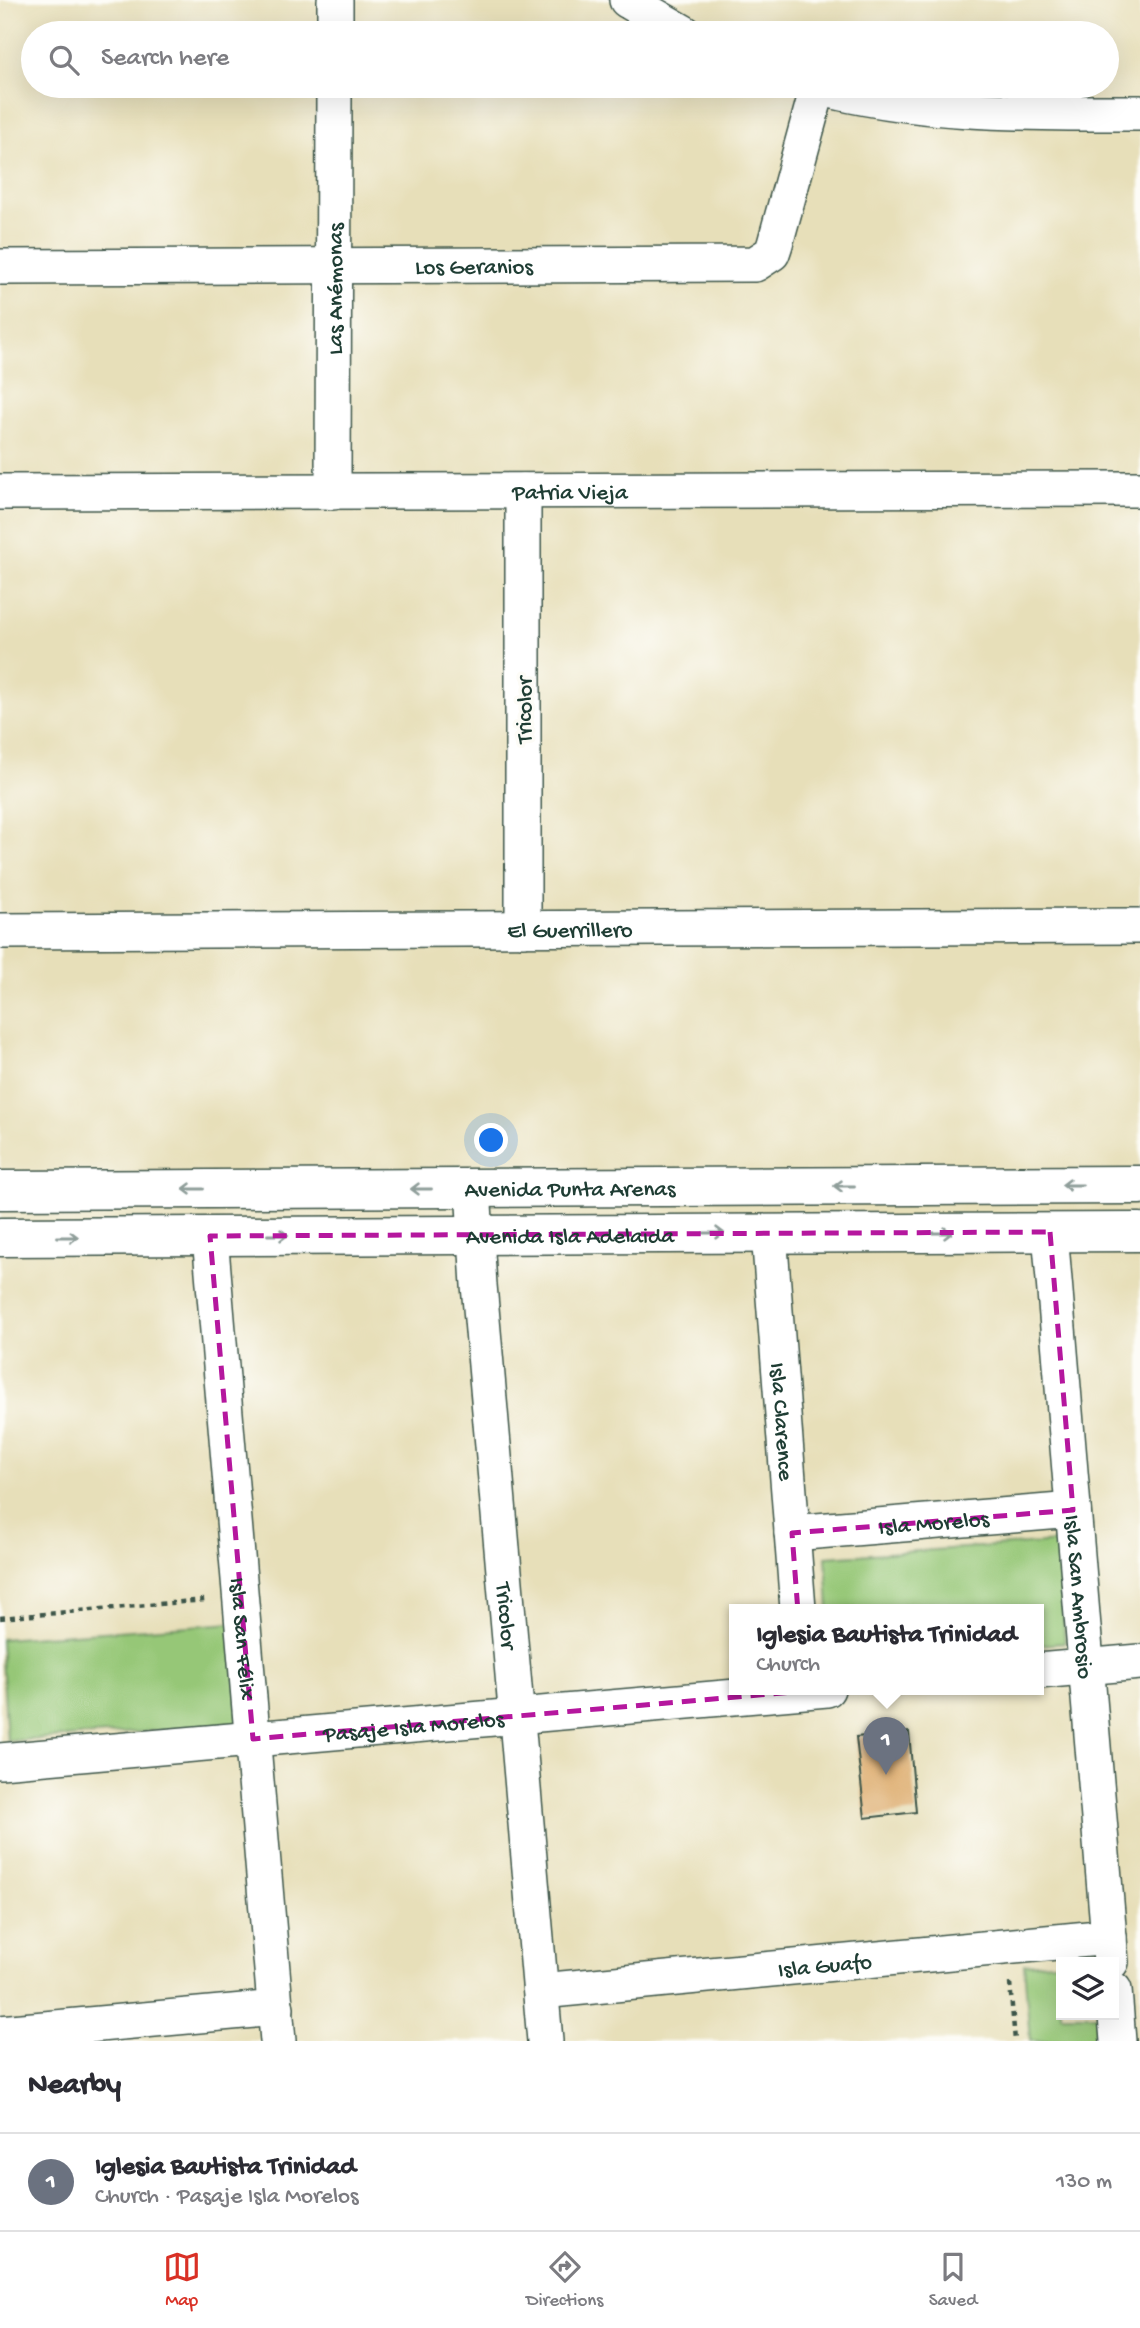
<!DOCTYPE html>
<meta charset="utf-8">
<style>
:root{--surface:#fff;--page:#f2f2f3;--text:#2b2b33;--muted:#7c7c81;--line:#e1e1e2;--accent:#d93025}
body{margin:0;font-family:"Gochi Hand",sans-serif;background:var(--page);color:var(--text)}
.controls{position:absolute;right:21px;bottom:21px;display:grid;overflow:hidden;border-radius:0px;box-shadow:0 7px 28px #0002}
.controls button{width:63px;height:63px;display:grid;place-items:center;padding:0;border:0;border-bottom:2px solid var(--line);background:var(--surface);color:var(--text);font:35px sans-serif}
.you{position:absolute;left:492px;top:1141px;width:24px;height:24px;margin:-18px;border:5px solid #fff;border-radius:50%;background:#1a73e8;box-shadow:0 0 0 10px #1a73e833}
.badge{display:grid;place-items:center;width:46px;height:46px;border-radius:50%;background:var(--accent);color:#fff;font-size:23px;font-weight:700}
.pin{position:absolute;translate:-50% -58px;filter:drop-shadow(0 2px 4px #0008)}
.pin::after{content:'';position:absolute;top:37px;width:24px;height:21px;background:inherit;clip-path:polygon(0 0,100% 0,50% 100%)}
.popup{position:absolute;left:729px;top:1604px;width:315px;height:91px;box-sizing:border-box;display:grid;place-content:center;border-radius:0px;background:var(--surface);filter:drop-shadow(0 2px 5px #0005);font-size:23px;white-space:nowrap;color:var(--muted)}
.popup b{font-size:26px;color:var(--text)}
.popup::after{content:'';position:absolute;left:50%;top:100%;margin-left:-14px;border:14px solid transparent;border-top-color:var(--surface)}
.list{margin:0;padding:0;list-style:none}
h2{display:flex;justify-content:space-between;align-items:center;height:91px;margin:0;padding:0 28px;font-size:30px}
h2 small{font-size:23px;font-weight:400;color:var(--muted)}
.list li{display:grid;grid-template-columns:46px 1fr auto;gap:21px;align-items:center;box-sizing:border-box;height:98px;padding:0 28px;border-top:2px solid var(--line)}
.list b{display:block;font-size:26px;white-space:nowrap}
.list p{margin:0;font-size:23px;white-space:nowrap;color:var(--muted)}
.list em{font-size:23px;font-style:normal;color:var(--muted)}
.icon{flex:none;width:38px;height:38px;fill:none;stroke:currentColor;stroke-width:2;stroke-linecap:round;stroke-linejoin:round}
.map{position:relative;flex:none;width:1140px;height:2041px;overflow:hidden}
.search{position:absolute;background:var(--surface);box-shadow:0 7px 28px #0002;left:21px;right:21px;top:21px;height:77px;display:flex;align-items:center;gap:18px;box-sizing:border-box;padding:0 24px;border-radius:38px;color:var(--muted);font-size:26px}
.sheet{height:189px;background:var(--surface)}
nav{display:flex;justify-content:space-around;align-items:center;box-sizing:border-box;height:98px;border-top:2px solid var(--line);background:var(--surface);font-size:19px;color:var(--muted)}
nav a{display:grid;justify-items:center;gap:4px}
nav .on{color:var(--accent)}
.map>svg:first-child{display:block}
.green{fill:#96c777;stroke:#5a8256;stroke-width:2}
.building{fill:#dfb075}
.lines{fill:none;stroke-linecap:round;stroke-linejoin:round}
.minor-casing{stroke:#3d5548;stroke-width:38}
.secondary-casing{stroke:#3d5548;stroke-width:41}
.path{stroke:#3d5548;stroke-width:4.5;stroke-dasharray:5 5;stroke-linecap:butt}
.minor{stroke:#fff;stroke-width:35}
.secondary{stroke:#fff;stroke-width:38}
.oneway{stroke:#8f9e9a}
.marked{fill:none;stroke:#b5179e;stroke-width:5;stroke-dasharray:14 9;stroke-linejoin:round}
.labels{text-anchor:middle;stroke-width:7;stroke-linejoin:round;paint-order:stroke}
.street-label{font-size:23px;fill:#1f3d34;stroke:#fdfcf7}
</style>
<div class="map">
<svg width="1140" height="2041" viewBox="0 0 1140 2041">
<rect width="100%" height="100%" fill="#fdfcf7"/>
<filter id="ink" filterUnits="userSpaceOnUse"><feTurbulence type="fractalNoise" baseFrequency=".0143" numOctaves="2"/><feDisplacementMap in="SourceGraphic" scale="14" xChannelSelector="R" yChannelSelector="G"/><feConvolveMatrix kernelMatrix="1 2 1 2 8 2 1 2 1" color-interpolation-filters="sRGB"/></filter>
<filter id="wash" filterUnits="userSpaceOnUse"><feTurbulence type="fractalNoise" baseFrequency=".00686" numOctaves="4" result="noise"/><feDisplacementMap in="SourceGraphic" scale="28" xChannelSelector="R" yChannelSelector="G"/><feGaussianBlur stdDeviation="1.57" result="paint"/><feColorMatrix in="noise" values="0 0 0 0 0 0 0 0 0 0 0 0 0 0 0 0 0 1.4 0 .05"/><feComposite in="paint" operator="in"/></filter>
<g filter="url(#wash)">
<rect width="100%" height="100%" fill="#e7dfb9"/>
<g class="green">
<path d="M 1058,1542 L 1065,1643 L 1038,1645 L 1038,1609 L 829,1609 L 826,1557 Z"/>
<path d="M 233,1623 L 240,1725 L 7,1741 L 1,1639 Z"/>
<path d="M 1098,1959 L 1098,1962 L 1061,1962 L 1061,2015 L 1102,2015 L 1104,2041 L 1030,2041 L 1024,1964 Z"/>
</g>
<g id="blocks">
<path class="building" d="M 909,1732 L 916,1812 L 865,1818 L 856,1737 Z"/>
</g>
</g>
<g filter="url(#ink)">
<use href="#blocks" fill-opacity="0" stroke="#3d5548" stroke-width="2"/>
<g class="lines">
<defs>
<g id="minor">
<path d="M 627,0 L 684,33"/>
<path d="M 335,33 L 335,0"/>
<path d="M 814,86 C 921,115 1031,113 1140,113"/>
<path id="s1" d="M 0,267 L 755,264 L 772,253 L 775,244 L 818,87"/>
<path id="s2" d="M 0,492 L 1140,489"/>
<path id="s3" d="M 333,492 L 334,86"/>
<path d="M 523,929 L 523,491"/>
<path id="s4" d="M 0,931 L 1140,926"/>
<path id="s5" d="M 473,1188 L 479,1285 L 545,2041"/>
<path id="s6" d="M 1050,1232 L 1111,1962"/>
<path id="s7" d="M 769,1233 L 798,1609"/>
<path id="s8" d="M 210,1236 L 278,2041"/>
<path id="s9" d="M 792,1533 L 1073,1510"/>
<path d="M 1038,1671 L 1140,1662"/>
<path id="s10" d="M 0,1761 L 827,1689"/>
<path d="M 1114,1990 L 1118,2041"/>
<path id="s11" d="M 541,1991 L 1109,1937"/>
<path d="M 0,2033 L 276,2008"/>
</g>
<g id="secondary">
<path id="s12" d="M 0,1190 L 1140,1185"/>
<path id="s13" d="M 0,1237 L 1140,1232"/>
</g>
</defs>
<use href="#minor" class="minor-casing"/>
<use href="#secondary" class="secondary-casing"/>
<g class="path">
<path d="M 0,1618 L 205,1600"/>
<path d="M 1010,1983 L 1015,2041"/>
</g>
<use href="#minor" class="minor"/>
<use href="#secondary" class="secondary"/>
</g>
<defs><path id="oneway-shaft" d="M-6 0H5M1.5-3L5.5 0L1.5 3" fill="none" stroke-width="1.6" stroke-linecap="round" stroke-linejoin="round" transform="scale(1.75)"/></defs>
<g class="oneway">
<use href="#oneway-shaft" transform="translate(1072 1185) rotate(180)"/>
<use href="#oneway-shaft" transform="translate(844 1186) rotate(180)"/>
<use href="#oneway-shaft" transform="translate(193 1189) rotate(180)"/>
<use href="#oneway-shaft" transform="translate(421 1189) rotate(180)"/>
<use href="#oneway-shaft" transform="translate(714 1233)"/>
<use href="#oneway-shaft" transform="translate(942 1233)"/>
<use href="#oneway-shaft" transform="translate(278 1235)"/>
<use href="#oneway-shaft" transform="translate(68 1237)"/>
</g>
</g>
<path class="marked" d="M 1050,1232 L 1073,1510 L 792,1533 L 804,1691 L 253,1739 L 210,1236 Z"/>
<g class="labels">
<g class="street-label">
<text dy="8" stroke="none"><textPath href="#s1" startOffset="474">Los Geranios</textPath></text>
<text dy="8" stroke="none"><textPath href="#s3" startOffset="203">Las Anémonas</textPath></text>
<text dy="8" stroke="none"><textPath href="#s2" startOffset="570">Patria Vieja</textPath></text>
<text transform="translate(523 710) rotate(-90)" y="8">Tricolor</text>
<text dy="8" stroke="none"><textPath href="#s4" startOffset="570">El Guerrillero</textPath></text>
<text dy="8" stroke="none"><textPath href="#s12" startOffset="570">Avenida Punta Arenas</textPath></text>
<text dy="8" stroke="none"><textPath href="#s13" startOffset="570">Avenida Isla Adelaida</textPath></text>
<text dy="8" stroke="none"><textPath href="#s7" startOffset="189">Isla Clarence</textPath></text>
<text dy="8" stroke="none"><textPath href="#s9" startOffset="142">Isla Morelos</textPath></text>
<text dy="8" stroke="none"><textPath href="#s6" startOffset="366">Isla San Ambrosio</textPath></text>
<text dy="8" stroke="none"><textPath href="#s5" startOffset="429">Tricolor</textPath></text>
<text dy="8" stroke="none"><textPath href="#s8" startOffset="404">Isla San Félix</textPath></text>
<text dy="8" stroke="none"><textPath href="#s10" startOffset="415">Pasaje Isla Morelos</textPath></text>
<text dy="8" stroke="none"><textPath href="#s11" startOffset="285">Isla Guafo</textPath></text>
</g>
</g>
</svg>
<div class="controls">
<button><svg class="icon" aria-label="layers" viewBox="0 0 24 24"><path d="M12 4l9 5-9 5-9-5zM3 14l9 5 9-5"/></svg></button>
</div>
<div class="you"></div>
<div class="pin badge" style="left:886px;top:1775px;background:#6b7280">1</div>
<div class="popup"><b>Iglesia Bautista Trinidad</b>Church</div>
<div class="search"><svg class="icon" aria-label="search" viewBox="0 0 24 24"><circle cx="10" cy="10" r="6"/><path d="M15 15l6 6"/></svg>Search here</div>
</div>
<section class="sheet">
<h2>Nearby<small></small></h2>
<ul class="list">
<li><span class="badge" style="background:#6b7280">1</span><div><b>Iglesia Bautista Trinidad</b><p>Church · Pasaje Isla Morelos</p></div><em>130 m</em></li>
</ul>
</section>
<nav>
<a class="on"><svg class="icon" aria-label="map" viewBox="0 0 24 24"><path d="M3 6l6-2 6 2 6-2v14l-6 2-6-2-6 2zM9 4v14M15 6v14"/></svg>Map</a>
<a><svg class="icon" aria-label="directions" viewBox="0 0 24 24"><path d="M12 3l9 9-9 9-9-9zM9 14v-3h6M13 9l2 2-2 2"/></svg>Directions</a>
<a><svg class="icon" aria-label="saved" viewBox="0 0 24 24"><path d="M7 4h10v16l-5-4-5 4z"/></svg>Saved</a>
</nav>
